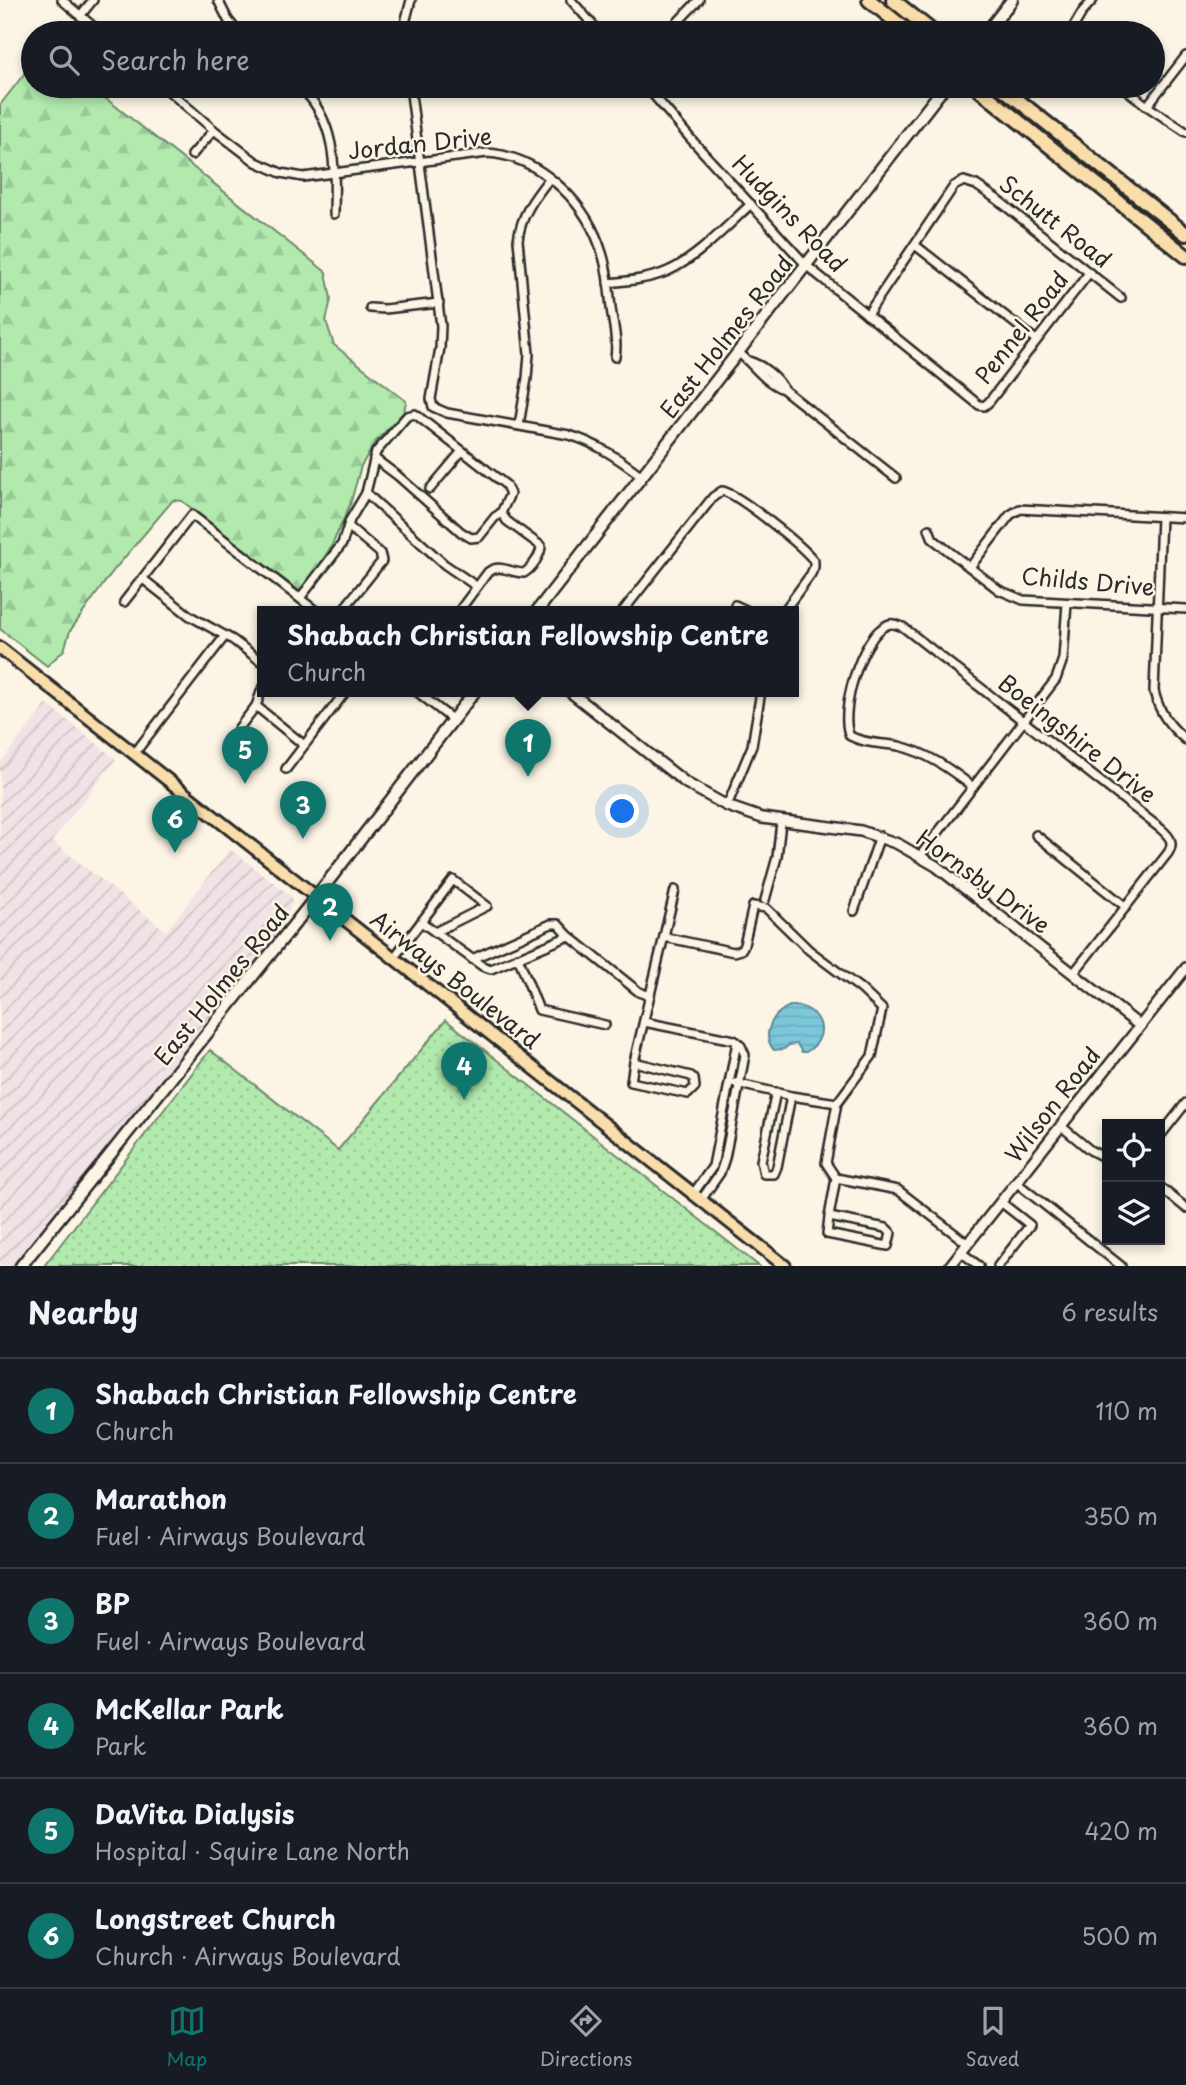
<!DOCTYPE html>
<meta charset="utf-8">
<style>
:root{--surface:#171b24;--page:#242831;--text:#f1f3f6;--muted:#9ea1a6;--line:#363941;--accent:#0f766e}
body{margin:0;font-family:"Playpen Sans",sans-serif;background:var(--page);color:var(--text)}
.controls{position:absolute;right:21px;bottom:21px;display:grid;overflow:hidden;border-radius:0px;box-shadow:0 4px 10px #0003}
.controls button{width:63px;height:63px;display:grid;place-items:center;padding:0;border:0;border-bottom:2px solid var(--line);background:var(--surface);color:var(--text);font:35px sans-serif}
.you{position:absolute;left:623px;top:812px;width:24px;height:24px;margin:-18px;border:5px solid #fff;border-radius:50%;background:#1a73e8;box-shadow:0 0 0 10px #1a73e833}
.badge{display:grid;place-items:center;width:46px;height:46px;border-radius:50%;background:var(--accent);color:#fff;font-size:23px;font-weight:700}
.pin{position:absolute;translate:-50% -58px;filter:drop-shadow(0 2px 4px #0008)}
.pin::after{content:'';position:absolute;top:37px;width:24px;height:21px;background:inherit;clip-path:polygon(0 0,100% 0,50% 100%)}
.popup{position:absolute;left:257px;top:606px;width:542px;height:91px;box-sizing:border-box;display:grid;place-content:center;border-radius:0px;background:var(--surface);filter:drop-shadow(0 2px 5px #0005);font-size:23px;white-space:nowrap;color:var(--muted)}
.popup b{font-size:26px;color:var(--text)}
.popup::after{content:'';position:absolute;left:50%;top:100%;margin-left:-14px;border:14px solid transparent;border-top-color:var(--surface)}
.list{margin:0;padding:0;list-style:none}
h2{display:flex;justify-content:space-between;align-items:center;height:91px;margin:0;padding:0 28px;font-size:30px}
h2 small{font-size:23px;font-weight:400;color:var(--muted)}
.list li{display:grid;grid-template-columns:46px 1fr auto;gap:21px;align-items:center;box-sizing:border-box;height:105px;padding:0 28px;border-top:2px solid var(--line)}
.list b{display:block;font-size:26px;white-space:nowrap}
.list p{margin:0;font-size:23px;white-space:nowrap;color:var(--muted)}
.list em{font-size:23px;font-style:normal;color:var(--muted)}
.icon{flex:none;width:38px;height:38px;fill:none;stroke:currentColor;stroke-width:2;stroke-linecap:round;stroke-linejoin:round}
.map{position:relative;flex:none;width:1186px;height:1266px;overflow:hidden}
.search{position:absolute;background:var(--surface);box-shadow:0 4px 10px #0003;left:21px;right:21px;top:21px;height:77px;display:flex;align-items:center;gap:18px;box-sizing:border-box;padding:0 24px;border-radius:38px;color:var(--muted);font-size:26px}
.sheet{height:721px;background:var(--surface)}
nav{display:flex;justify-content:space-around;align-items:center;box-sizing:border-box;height:98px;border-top:2px solid var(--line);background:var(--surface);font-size:19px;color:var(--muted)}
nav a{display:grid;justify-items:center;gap:4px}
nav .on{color:var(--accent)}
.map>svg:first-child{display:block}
.industrial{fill:url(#industrial-furrows)}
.forest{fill:url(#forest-firs);stroke:#6e8a6c;stroke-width:2}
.park{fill:url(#park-dots);stroke:#6e8a6c;stroke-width:2}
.water{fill:url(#water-rules);stroke:#5c8995;stroke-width:2}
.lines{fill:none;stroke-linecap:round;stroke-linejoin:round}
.minor-casing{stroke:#2b2b2b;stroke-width:12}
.tertiary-casing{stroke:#2b2b2b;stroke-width:14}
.secondary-casing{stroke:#2b2b2b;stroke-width:15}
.primary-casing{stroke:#2b2b2b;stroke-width:16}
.motorway-casing{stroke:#2b2b2b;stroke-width:18}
.minor{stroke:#fcf5e5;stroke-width:7}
.tertiary{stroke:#fcf5e5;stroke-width:9}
.secondary{stroke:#fcf5e5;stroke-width:10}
.primary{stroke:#f9deab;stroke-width:10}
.motorway{stroke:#f9deab;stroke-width:12}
.labels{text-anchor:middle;stroke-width:5;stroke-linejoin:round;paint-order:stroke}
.street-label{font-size:23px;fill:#2b2b2b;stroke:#fcf5e5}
</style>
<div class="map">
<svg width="1186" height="1266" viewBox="0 0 1186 1266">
<defs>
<pattern id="industrial-furrows" width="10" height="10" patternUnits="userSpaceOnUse" patternTransform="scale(1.75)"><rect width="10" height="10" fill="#f1e3e5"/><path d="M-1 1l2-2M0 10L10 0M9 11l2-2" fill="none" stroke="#cfc3c5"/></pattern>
<pattern id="forest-firs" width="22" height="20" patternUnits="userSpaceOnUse" patternTransform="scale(1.75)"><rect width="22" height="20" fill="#b2eaae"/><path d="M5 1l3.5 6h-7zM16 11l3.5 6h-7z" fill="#99c996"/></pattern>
<pattern id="park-dots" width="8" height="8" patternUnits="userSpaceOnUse" patternTransform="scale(1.75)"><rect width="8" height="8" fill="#b2eaae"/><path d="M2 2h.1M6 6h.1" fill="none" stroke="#99c996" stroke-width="1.8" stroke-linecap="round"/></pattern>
<pattern id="water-rules" width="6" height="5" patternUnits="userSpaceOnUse" patternTransform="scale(1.75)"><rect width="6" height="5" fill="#7cc8db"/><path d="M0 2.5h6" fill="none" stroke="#6bacbc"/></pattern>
</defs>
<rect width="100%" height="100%" fill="#fcf5e5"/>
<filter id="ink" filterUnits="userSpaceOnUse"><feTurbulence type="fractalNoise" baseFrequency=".0143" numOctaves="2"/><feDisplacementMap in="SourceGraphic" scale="14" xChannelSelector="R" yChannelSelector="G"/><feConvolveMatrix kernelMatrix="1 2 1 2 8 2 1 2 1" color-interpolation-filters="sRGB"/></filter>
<g filter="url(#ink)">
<path class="industrial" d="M 47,704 L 116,759 L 52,841 L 166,931 L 230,849 L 291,896 L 293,902 L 276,930 L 281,935 L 16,1266 L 0,1266 L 0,763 Z"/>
<path class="forest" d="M 33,58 L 33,86 L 90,86 L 326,272 L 331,299 L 326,321 L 334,345 L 406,401 L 404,412 L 377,440 L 361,466 L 350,505 L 332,545 L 311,579 L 299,591 L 182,501 L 173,500 L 113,571 L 70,631 L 64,650 L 47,666 L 0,629 L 0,105 L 24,74 Z"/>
<path class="park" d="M 446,1020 L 759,1266 L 44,1266 L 210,1050 L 338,1150 Z"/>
<path class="water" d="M 790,1006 C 821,1004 833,1037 806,1052 L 802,1052 L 797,1044 L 789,1045 L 784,1049 L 774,1050 C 760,1034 773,1013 790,1006 Z"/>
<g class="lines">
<defs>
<g id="minor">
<path d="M 62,0 L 101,33"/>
<path d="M 218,0 L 228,20 L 239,33"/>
<path d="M 571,0 L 600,33"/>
<path d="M 80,16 L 93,0"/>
<path d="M 405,33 L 406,19 L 411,0"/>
<path d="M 667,33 L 699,0"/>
<path d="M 1070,33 L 1083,11 L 1093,0"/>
<path d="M 163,86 L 214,130 L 256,162 L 281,173 L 303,177 L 487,153 C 537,156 582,198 599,244 C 607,264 609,287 611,308 C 613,324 618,341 615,357"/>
<path d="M 299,86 C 337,120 335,167 334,214"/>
<path d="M 410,86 L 441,326 L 440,348 L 431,399 L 433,407 L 447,413 L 569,435 C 597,443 619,459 642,476"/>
<path d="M 646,86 L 690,138 L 807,266 L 979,405 L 984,406 L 989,402 L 1089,273"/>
<path d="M 1122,86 L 1147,106 L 1186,132"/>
<path d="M 1147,106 L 1186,56"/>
<path d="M 192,155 L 214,130"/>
<path d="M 915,245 L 1036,340"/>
<path d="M 608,283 C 628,281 650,279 668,271 C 696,259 728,225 751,204"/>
<path d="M 370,308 L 385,309 L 439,303"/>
<path d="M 867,315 L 954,186 L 964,181 L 976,185 L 998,200 L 1121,298"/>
<path d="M 739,353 C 754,365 764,382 783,389 L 896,478"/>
<path d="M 749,361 C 762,365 776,376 783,388"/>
<path d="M 519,425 L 527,378 L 529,354 L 518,240 C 521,215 534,198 549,179"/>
<path d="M 374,458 L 398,476 L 461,532 L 471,538 L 479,537 L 495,517 L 501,513"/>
<path d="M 430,489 L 462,451"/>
<path d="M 366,493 L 444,564 L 476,586"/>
<path d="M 1161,517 L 1154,691 C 1159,712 1169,726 1186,740"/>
<path d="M 929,529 L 933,539 L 999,590 L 1023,600 L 1186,609"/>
<path d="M 970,567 L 1010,515 L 1020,509 L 1186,518"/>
<path d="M 143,579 L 190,616 L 233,640 L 262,662"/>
<path d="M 300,598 L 342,544 L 350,520 L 366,493 L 376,452 L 407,416 L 415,414 L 506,485 L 510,494 L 501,513 L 507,521 L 541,546 C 541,555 532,568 524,573 C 510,573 500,563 488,572 L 459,611"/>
<path d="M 124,602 L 192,515 L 316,611"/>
<path d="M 735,605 L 748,611"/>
<path d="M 342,611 L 382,561 L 380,553 L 348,526"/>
<path d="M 623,611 L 713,497 L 722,491 C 737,493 804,547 814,561 L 814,567 L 811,574 L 784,611"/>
<path d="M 416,691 L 453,720"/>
<path d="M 256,706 L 304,745"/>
<path d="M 238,729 L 256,706 L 262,689"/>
<path d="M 134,754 L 225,636"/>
<path d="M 286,769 L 346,691"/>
<path d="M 973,787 C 950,769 928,753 899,746 C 883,743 865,744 850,736 C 838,713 862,635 887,625 C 892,622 897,625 903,627 L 1161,829 C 1169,836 1175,842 1168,853 L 1073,974"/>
<path d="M 727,806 L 752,746 L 761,691"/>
<path d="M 1036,835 L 1126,907"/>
<path d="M 920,856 L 1056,679 L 1063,659 L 1067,603"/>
<path d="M 765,900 L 777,857 L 781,822"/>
<path d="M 854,911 L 880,836"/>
<path d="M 421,922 L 482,966 L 491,969 L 569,936 L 639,992 L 650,996"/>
<path d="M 664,937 L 734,952 L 741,950 L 744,945 L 753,906 L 766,908 L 809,950 L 861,989 L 882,1009 L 872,1056 L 837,1103 L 826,1163 L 836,1178 L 898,1190 L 968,1244"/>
<path d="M 518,957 L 539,1010 L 605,1025"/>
<path d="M 393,959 L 453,880 L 487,906 L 435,932"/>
<path d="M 472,959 L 551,924 L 558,924 L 569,936"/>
<path d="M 644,1022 L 734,1040 L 741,1046 L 745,1055 L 725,1158 L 720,1173 L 701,1200"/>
<path d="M 634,1062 L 691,1076 L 694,1079 L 695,1087 L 688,1094 L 631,1082 L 634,1062 L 675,890"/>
<path d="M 735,1083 L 791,1096 L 837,1103"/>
<path d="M 776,1092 L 761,1161 L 764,1174 L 774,1174 L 777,1167 L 791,1096"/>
<path d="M 1061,1126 L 1090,1150 L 1107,1159"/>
<path d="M 1160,1136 L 1186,1103"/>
<path d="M 1017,1183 L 1121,1266"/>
<path d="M 1160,1187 L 1186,1208"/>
<path d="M 693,1194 L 713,1166 L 737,1042"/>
<path d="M 829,1217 L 827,1234 L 888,1246 L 891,1233 L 886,1228 L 829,1217 L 836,1178"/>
<path d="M 961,1252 L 979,1266"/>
<path d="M 998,1266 L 1030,1225 L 1002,1203"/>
</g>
<g id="tertiary">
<path d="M 569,691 L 686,783 L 727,806 L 762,818 L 861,831 L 898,844 L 936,866 L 1140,1026"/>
<path d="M 950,1266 L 1186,968"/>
</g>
<g id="secondary">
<path d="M 986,33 L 1012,0"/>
<path d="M 537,611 L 945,86"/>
<path d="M 21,1266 L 316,897 L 475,691"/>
</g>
<path id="primary" d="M 0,648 L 785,1266"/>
<g id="motorway">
<path d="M 869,0 L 910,33"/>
<path d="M 893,0 L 934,33"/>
<path d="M 975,86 L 1186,256"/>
<path d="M 1000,86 L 1186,234"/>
</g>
</defs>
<use href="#minor" class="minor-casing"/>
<use href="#tertiary" class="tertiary-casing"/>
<use href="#secondary" class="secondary-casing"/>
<use href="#primary" class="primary-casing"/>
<use href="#motorway" class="motorway-casing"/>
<use href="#minor" class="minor"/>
<use href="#tertiary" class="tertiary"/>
<use href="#secondary" class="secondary"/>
<use href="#primary" class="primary"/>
<use href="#motorway" class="motorway"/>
</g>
</g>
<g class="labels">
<g class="street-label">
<text transform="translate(420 144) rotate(-6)" y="8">Jordan Drive</text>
<text transform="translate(789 214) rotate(46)" y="8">Hudgins Road</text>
<text transform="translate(1055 222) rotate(38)" y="8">Schutt Road</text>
<text transform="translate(1022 328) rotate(-52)" y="8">Pennel Road</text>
<text transform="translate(727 337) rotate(-52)" y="8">East Holmes Road</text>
<text transform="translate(1088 582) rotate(5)" y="8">Childs Drive</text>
<text transform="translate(1077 739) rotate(38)" y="8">Boeingshire Drive</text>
<text transform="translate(983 882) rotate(36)" y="8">Hornsby Drive</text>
<text transform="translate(455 980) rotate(38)" y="8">Airways Boulevard</text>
<text transform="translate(222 985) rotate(-51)" y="8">East Holmes Road</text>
<text transform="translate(1053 1105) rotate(-52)" y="8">Wilson Road</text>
</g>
</g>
</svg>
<div class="controls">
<button><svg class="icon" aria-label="locate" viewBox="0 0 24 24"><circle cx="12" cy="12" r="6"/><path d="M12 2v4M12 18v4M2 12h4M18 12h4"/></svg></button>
<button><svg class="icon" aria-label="layers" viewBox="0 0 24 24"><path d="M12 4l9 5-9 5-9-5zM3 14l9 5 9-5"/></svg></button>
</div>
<div class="you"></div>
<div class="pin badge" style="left:528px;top:777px">1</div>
<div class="popup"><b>Shabach Christian Fellowship Centre</b>Church</div>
<div class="pin badge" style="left:330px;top:941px">2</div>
<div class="pin badge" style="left:303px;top:839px">3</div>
<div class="pin badge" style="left:464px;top:1100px">4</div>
<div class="pin badge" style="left:245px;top:784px">5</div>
<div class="pin badge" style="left:175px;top:853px">6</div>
<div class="search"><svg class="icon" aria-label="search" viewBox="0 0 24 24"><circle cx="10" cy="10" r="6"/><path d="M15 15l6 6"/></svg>Search here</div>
</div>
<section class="sheet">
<h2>Nearby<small>6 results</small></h2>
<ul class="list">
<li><span class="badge">1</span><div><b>Shabach Christian Fellowship Centre</b><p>Church</p></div><em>110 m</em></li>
<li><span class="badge">2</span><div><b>Marathon</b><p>Fuel · Airways Boulevard</p></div><em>350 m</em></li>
<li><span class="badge">3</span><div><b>BP</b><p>Fuel · Airways Boulevard</p></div><em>360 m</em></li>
<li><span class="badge">4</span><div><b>McKellar Park</b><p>Park</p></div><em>360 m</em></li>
<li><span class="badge">5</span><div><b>DaVita Dialysis</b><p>Hospital · Squire Lane North</p></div><em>420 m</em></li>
<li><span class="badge">6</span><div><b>Longstreet Church</b><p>Church · Airways Boulevard</p></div><em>500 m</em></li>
</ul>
</section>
<nav>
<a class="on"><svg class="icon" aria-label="map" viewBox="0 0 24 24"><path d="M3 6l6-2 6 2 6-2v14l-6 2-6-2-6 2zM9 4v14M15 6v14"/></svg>Map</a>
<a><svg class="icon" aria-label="directions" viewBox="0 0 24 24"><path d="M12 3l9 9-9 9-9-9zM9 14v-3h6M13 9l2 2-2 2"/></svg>Directions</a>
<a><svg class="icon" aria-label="saved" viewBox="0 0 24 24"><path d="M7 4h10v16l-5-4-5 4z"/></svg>Saved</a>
</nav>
